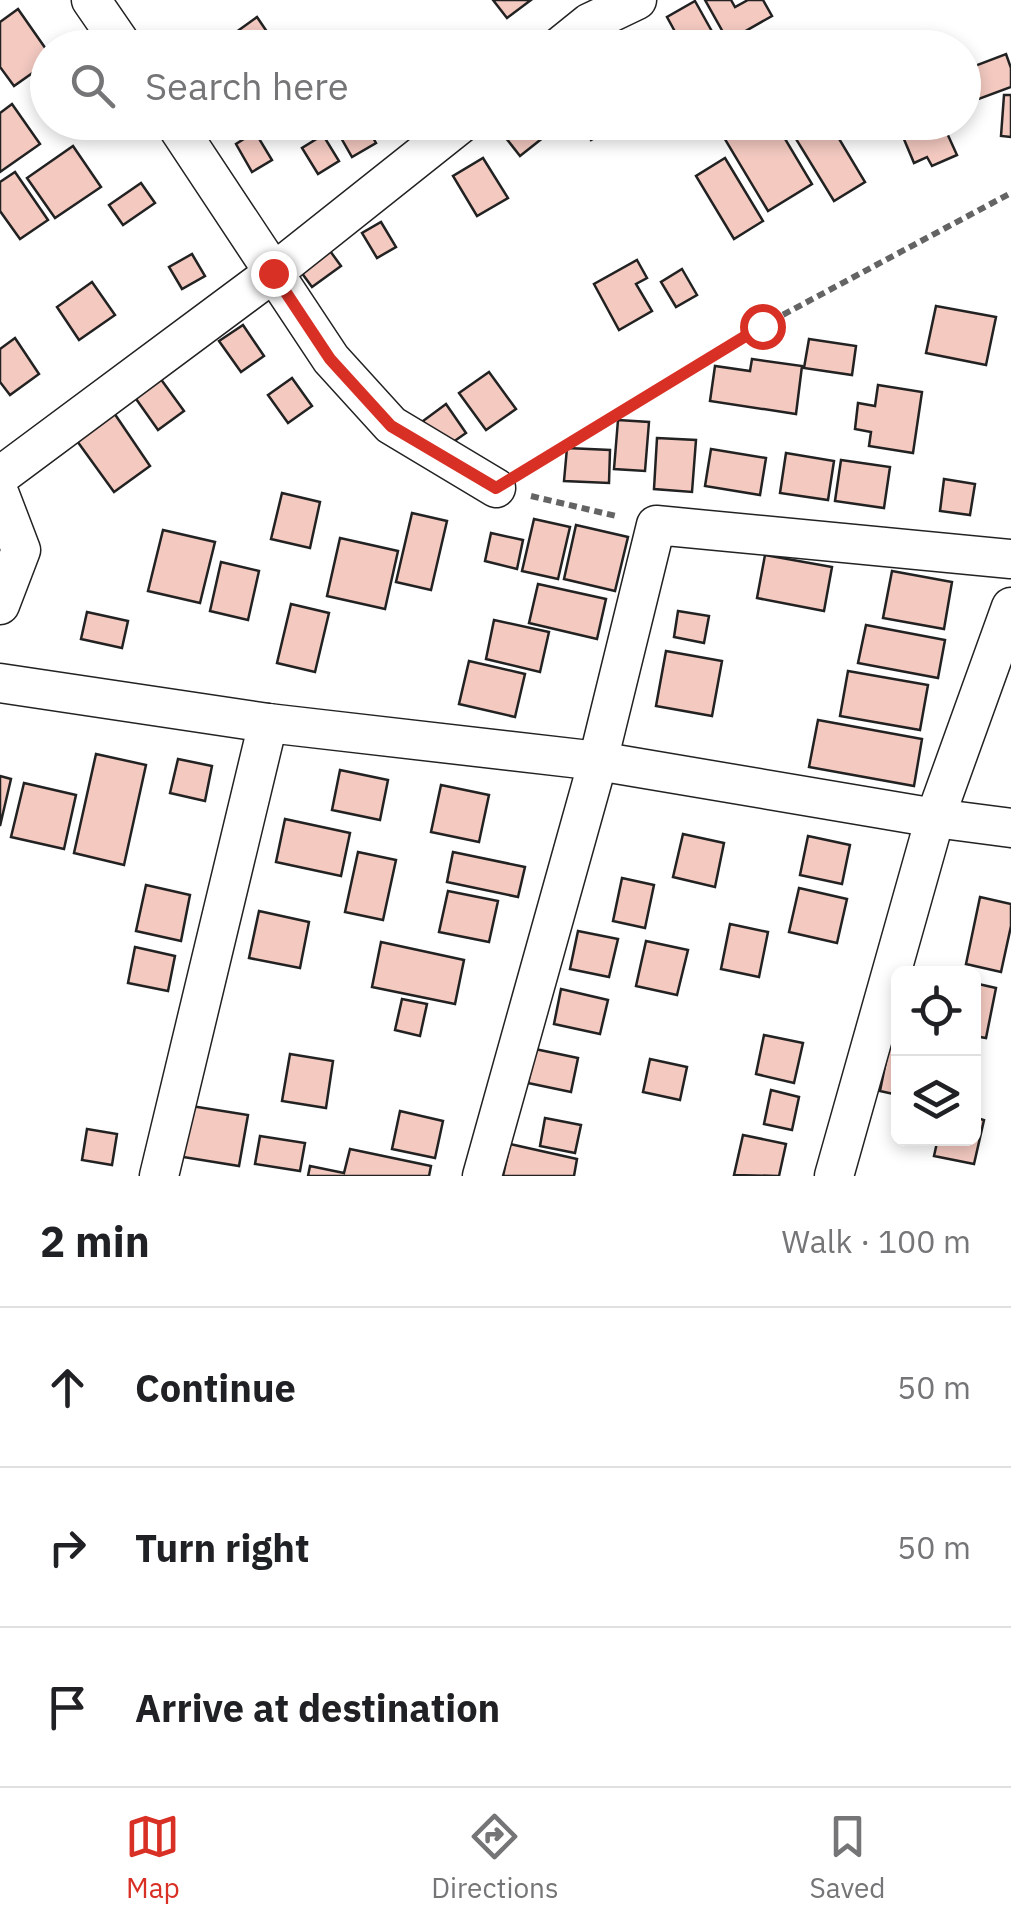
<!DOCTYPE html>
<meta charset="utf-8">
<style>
:root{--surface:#fff;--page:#f2f2f2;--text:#202124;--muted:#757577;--line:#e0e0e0;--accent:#d93025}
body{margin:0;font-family:"IBM Plex Sans",sans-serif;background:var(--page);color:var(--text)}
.controls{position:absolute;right:30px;bottom:30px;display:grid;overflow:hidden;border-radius:15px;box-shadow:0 5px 15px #0003}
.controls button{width:90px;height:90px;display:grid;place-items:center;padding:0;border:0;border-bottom:2px solid var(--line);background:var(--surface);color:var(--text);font:50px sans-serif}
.stop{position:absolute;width:30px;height:30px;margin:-22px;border:8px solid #d93025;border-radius:50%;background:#fff}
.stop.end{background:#d93025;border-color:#fff;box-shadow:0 2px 10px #0008}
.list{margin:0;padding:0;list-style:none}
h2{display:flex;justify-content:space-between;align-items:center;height:130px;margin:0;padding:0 40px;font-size:42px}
h2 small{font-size:32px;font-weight:400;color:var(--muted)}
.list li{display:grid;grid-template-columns:65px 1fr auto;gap:30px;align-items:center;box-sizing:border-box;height:160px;padding:0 40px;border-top:2px solid var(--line)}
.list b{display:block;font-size:38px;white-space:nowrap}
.list em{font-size:32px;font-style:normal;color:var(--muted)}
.icon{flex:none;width:55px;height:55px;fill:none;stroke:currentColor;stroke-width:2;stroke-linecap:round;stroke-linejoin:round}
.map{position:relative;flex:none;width:1011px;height:1176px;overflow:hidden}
.search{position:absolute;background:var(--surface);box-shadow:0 5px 15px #0003;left:30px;right:30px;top:30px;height:110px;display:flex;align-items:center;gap:25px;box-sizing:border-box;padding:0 35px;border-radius:55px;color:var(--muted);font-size:38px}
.sheet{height:610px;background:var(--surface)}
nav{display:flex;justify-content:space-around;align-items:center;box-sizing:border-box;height:140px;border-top:2px solid var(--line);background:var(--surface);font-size:28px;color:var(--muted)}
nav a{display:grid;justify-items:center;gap:5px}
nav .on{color:var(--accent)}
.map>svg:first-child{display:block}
.building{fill:#f3c9c0;stroke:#222;stroke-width:2.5}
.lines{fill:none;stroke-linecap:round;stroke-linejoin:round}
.street-casing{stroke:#222;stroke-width:41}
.path{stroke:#646464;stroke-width:6;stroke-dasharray:8 5;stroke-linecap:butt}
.street{stroke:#fff;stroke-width:38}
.route{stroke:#d93025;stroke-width:12}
</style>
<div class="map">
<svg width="1011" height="1176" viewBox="0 0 1011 1176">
<rect width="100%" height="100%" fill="#fff"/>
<g class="building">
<path d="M 493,0 L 531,0 L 507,18 Z"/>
<path d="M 705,0 L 731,0 L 735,7 L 748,0 L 763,0 L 772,16 L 728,41 Z"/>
<path d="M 695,1 L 719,44 L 712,48 L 684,48 L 667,17 Z"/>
<path d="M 18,9 L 48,52 L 48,62 L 14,86 L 0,67 L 0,22 Z"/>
<path d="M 257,17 L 278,48 L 214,48 Z"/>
<path d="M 1006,54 L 1011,68 L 1011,87 L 968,103 L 964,91 L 964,70 Z"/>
<path d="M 1004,95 L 1011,95 L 1011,137 L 1001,136 Z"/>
<path d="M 12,104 L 40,144 L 0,172 L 0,113 Z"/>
<path d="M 332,122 L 364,122 L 376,143 L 352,157 Z"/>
<path d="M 497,122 L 541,122 L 549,133 L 520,156 L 495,124 Z"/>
<path d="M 581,122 L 620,122 L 620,123 L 591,140 Z"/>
<path d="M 745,122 L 775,122 L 812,184 L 768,211 L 723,136 Z"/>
<path d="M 822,122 L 829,122 L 865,182 L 834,201 L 796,139 Z"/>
<path d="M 903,122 L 942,122 L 957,155 L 932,166 L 927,157 L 914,163 L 898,125 Z"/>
<path d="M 255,132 L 272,160 L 252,172 L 236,144 Z"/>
<path d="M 323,135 L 339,161 L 318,174 L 302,148 Z"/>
<path d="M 73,146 L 101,187 L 55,218 L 27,178 Z"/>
<path d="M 483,158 L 508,198 L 477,216 L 453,176 Z"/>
<path d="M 725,158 L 763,221 L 734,239 L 696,176 Z"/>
<path d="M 15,172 L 48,220 L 20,239 L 0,211 L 0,182 Z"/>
<path d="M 141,183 L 155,203 L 123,225 L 109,205 Z"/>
<path d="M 381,222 L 396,247 L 377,258 L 362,233 Z"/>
<path d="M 325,244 L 341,266 L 312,287 L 296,265 Z"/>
<path d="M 192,254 L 205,276 L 182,289 L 169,267 Z"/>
<path d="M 637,260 L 647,278 L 636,284 L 652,311 L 619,330 L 594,284 Z"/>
<path d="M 682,269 L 697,295 L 676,307 L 661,282 Z"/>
<path d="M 92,282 L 115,315 L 79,340 L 57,307 Z"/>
<path d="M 936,306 L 996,317 L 986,365 L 926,353 Z"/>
<path d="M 243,325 L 264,356 L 241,372 L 219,341 Z"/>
<path d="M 15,338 L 39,374 L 10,395 L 0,382 L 0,349 Z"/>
<path d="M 809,339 L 856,346 L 852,375 L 804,368 Z"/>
<path d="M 752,359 L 802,366 L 796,414 L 710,401 L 715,366 L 750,371 Z"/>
<path d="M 489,372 L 516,409 L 486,430 L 459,393 Z"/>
<path d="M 160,378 L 184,411 L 158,430 L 134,396 Z"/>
<path d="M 292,378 L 312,406 L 288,423 L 268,395 Z"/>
<path d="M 878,385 L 922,392 L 913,453 L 869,446 L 871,432 L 855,429 L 858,403 L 875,406 Z"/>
<path d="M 446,404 L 466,433 L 443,449 L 423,421 Z"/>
<path d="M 110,407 L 150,466 L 114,492 L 72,434 Z"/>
<path d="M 618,420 L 649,422 L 645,471 L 614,469 Z"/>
<path d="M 657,438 L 696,440 L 692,492 L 654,489 Z"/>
<path d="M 567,448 L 610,450 L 609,483 L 564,481 Z"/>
<path d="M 711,449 L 766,458 L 760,495 L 705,486 Z"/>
<path d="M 786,453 L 834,461 L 828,500 L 780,493 Z"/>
<path d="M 841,460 L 890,467 L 884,508 L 835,501 Z"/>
<path d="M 944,479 L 975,484 L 970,515 L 940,511 Z"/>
<path d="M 282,493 L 320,502 L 310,548 L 271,539 Z"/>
<path d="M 412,513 L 447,521 L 431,590 L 396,582 Z"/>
<path d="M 534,519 L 570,527 L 558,579 L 522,571 Z"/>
<path d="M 576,525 L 628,537 L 615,591 L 564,579 Z"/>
<path d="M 163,530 L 215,542 L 200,603 L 148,591 Z"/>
<path d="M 491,533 L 523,540 L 517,569 L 485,561 Z"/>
<path d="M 340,538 L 398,551 L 385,609 L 327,596 Z"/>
<path d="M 765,555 L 832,567 L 824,611 L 757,598 Z"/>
<path d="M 221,562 L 259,571 L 248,620 L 210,611 Z"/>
<path d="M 892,571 L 952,582 L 944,629 L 883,618 Z"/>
<path d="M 538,584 L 606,599 L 597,639 L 529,623 Z"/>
<path d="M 291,604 L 329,613 L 315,672 L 277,663 Z"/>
<path d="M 678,611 L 709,616 L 704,643 L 674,637 Z"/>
<path d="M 87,612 L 128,621 L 122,648 L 81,639 Z"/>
<path d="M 494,620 L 549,632 L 540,672 L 486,659 Z"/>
<path d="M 866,625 L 945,640 L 938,678 L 858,663 Z"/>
<path d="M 666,651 L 722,661 L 712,716 L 656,706 Z"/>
<path d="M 469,661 L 525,674 L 515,717 L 459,704 Z"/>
<path d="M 848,671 L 928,685 L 920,730 L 840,716 Z"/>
<path d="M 818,720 L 922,739 L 914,786 L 809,767 Z"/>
<path d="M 96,754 L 146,765 L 124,865 L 74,853 Z"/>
<path d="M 178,759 L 212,766 L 205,801 L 170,793 Z"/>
<path d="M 340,770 L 388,780 L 380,820 L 332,810 Z"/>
<path d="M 0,776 L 11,779 L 0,826 Z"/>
<path d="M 24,783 L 76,795 L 64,849 L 11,837 Z"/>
<path d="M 441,785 L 489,795 L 479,842 L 431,832 Z"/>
<path d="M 285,819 L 350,833 L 341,876 L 276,862 Z"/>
<path d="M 683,834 L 724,843 L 715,887 L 673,877 Z"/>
<path d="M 808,836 L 850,845 L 842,884 L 800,875 Z"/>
<path d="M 358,852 L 396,860 L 383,920 L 345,912 Z"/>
<path d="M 453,852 L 525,867 L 518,897 L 447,882 Z"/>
<path d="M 622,878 L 654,885 L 645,928 L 613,921 Z"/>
<path d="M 146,885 L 190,895 L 181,941 L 136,931 Z"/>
<path d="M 799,888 L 847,899 L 837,943 L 789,932 Z"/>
<path d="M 448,891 L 498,901 L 489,942 L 439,932 Z"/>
<path d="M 980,897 L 1011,904 L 1011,926 L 1001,972 L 966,964 Z"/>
<path d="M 259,911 L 309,922 L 300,968 L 249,958 Z"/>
<path d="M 730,924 L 768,932 L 759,977 L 721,969 Z"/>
<path d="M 578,931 L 618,939 L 609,977 L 570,969 Z"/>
<path d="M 646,941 L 688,950 L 677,995 L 636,986 Z"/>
<path d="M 381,942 L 464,960 L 455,1004 L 372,987 Z"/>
<path d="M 135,947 L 175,956 L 168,991 L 128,983 Z"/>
<path d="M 974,983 L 996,988 L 986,1038 L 974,1036 Z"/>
<path d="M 561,989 L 608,1000 L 600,1034 L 554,1024 Z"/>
<path d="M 402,999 L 427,1004 L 420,1036 L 395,1030 Z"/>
<path d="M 764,1035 L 803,1043 L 794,1083 L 756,1074 Z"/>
<path d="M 889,1046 L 898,1048 L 898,1095 L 880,1091 Z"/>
<path d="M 535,1049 L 578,1058 L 571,1092 L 528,1083 Z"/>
<path d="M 290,1054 L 333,1061 L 326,1108 L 282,1101 Z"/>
<path d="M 650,1059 L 687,1067 L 680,1100 L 643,1092 Z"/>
<path d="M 771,1090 L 799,1097 L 792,1130 L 764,1124 Z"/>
<path d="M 185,1105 L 248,1115 L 239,1166 L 177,1156 Z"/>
<path d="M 400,1111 L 443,1121 L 435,1158 L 392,1149 Z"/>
<path d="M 974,1117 L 984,1120 L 974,1164 L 934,1156 L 938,1138 L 974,1138 Z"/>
<path d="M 545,1118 L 581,1125 L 575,1153 L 540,1146 Z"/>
<path d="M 87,1129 L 117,1134 L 112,1165 L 82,1160 Z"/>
<path d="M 743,1135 L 786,1144 L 779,1176 L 734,1175 Z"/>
<path d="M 260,1136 L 305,1143 L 300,1171 L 255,1164 Z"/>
<path d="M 510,1144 L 577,1159 L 574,1176 L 503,1176 Z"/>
<path d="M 350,1149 L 431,1166 L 429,1176 L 308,1176 L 310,1166 L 344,1173 Z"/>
</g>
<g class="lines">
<defs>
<g id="street">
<path d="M 91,0 L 124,48"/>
<path d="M 558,48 L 589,23 L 637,0"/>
<path d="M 174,122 L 331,359 L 391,425 L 496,488"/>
<path d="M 0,476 L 273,273 L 463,122"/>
<path d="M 0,495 L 21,550 L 0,605"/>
<path d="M 0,683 L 268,723 L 598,761 L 935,818 L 1011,828"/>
<path d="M 159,1176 L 268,723"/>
<path d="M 482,1176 L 598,761 L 656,525 L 1011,559"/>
<path d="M 834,1176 L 935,818 L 1011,607"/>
</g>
</defs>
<use href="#street" class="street-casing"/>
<g class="path">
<path d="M 527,469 L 762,326 L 1011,193"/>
<path d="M 531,496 L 616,516"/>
</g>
<use href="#street" class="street"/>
</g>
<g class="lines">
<path class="route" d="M 273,273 L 330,359 L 391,426 L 496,488 L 762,326"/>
</g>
</svg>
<div class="controls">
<button><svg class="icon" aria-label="locate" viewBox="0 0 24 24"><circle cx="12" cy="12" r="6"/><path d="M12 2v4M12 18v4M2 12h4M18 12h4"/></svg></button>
<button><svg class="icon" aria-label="layers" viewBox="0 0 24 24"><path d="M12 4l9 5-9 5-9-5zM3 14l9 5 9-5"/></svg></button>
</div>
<div class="stop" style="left:762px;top:326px"></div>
<div class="stop end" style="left:273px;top:273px"></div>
<div class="search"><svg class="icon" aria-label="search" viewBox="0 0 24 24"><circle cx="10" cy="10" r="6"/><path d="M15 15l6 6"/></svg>Search here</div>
</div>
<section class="sheet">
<h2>2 min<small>Walk · 100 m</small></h2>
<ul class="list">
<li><svg class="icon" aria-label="ahead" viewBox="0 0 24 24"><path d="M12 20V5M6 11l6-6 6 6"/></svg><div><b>Continue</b></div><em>50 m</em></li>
<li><svg class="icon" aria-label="right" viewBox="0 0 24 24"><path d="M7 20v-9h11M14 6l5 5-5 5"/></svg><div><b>Turn right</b></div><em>50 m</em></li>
<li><svg class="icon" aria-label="arrive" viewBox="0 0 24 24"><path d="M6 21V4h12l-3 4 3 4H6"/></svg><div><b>Arrive at destination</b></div></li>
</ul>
</section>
<nav>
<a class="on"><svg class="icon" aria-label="map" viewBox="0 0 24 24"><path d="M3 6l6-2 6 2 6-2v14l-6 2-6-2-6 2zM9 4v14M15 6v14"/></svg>Map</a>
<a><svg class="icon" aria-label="directions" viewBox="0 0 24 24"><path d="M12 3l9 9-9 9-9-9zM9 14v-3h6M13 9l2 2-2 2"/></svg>Directions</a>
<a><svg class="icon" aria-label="saved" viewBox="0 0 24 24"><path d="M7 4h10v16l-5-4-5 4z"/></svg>Saved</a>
</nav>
